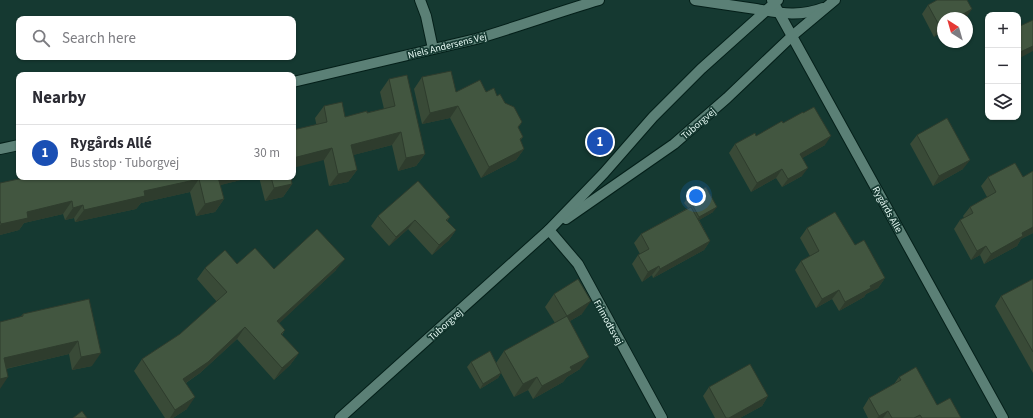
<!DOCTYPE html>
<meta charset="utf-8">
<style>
:root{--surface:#fff;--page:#f2f2f3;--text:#2b2b33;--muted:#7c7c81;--line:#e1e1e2;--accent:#111827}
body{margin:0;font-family:"Source Sans 3",sans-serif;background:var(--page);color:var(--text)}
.controls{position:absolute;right:12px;top:12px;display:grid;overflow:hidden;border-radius:8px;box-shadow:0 1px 3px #0004}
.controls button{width:36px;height:36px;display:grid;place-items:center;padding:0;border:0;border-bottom:1px solid var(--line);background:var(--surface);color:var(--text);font:20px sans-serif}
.compass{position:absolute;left:937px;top:12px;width:36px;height:36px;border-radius:50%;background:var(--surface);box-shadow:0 1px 3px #0004;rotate:323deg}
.you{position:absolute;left:696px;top:196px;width:14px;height:14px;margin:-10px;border:3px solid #fff;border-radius:50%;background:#1a73e8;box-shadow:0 0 0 6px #1a73e833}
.badge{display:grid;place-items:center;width:26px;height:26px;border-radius:50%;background:var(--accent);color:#fff;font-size:13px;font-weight:700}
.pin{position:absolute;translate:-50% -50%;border:2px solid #fff;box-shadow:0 1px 4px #0006}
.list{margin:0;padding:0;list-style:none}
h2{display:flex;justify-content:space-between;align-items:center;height:52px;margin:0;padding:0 16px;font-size:17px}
h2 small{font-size:13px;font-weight:400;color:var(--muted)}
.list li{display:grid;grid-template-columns:26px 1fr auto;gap:12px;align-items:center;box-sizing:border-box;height:56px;padding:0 16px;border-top:1px solid var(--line)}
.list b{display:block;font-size:15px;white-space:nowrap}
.list p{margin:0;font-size:13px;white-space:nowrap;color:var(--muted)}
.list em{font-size:13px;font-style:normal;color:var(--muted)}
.icon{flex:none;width:22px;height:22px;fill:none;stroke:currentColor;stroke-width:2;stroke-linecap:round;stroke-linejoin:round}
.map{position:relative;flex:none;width:1033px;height:418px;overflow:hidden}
.search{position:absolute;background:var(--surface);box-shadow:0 1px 3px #0004;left:16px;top:16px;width:280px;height:44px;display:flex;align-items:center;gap:10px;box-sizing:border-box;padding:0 14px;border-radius:8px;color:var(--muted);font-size:15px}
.panel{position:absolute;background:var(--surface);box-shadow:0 1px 3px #0004;left:16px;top:72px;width:280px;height:108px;border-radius:8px}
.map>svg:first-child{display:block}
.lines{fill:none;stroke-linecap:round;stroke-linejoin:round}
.minor-casing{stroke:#041f19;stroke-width:12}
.minor{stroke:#5b8076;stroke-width:10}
.wall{fill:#394a37}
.shaded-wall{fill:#2e3c2d}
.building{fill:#425640;stroke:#2e3c2d}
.labels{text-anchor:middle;stroke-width:3.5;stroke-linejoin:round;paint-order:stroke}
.street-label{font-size:10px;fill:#e6faf4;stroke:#153931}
</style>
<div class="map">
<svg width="1033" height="418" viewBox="0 0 1033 418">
<rect width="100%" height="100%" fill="#153931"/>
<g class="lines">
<defs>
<g id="minor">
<path d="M 420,0 L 426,16 L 433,49"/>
<path d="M 695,0 C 715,3 736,6 756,9 C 780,13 800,17 823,8"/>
<path d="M 772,0 L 1003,418"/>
<path d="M 293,82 L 476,39 C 517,27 558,12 599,0"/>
<path d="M 0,149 L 19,145"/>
<path d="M 566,219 L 674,144 L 727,98 L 792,36 L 835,0"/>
<path d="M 549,230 L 578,264 L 662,418"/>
<path d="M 340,418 L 549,230 L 604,173 L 653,117 L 701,69 L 778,0"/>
</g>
</defs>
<use href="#minor" class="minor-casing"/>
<use href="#minor" class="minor"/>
</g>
<g class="wall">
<path d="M 928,5 L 943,31 L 934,37 L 922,14 Z"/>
<path d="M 422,77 L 456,92 L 486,92 L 497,96 L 505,103 L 522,122 L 518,128 L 523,137 L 520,141 L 524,149 L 516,160 L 481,178 L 450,118 L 422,124 L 414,89 Z"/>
<path d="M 389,79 L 425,154 L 416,166 L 398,171 L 392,145 L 353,155 L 357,170 L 348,182 L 329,186 L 315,118 L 324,106 L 345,117 L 384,109 L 380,92 Z"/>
<path d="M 783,123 L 825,145 L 802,158 L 802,176 L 782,187 L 776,178 L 751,192 L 729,153 L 735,144 L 756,136 Z"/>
<path d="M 917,135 L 963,169 L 933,186 L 910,144 Z"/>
<path d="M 1033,171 L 1033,233 L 1021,239 L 1017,246 L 984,264 L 980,255 L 971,260 L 954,229 L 960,220 L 964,218 L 963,216 L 970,207 L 987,197 L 981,186 L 988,177 L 1023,177 Z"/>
<path d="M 78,177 L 253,177 L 220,185 L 224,199 L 215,212 L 196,216 L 190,192 L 141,203 L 136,209 L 75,222 L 74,218 L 65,220 L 63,214 L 24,223 L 19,230 L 0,235 L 0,183 L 67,179 Z"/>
<path d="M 259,177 L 291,177 L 292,184 L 283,197 L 265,201 Z"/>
<path d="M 688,197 L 713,212 L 699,220 L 710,241 L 704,250 L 653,278 L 652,275 L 642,282 L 632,264 L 638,255 L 640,254 L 634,243 L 641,234 L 688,208 L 684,203 Z"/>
<path d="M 378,216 L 450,217 L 447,221 L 456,230 L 449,240 L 432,255 L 408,229 L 389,246 L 371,226 Z"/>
<path d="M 807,228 L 855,245 L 885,278 L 878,288 L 866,294 L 864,297 L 839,311 L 832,299 L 816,308 L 795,270 L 801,261 L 810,256 L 800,238 Z"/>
<path d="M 237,264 L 274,269 L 336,270 L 279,323 L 285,330 L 282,335 L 299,353 L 290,365 L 274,380 L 237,339 L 200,373 L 186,383 L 187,409 L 173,418 L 165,418 L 134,371 L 142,359 L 179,335 L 217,302 L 197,279 L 205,268 Z"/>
<path d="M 1033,279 L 1033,373 L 995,306 L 1001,296 Z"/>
<path d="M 554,294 L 582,314 L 570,321 L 580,369 L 567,377 L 563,382 L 533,399 L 528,390 L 514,397 L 501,373 L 498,378 L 480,389 L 467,367 L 471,362 L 496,363 L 504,351 L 555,323 L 545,307 Z"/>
<path d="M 89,299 L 92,366 L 72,370 L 69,354 L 6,369 L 20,317 L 23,314 Z"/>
<path d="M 899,377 L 937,405 L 961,418 L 868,418 L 863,408 L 869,398 L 894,384 Z"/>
<path d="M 709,387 L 768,396 L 762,406 L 740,418 L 715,418 L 703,396 Z"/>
</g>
<g class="shaded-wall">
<path d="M 972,9 L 966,18 L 956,18 Z"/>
<path d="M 943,26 L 943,31 L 934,37 L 940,27 Z"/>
<path d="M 1033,46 L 1033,51 L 1018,59 L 1018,53 Z"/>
<path d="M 458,106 L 450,118 L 422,124 L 430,113 Z"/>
<path d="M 401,132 L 392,145 L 342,158 L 351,145 Z"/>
<path d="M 831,136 L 825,145 L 794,163 L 800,154 Z"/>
<path d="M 332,148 L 324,160 L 293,168 L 293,158 Z"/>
<path d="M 524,149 L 516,160 L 481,178 L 489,167 Z"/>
<path d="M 425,154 L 416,166 L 398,171 L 406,158 Z"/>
<path d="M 970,160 L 963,169 L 933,186 L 939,176 Z"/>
<path d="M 808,168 L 802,176 L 782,187 L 788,179 Z"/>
<path d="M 782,169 L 776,178 L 751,192 L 757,183 Z"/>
<path d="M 357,170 L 348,182 L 329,186 L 338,174 Z"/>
<path d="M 217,177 L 253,177 L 209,188 Z"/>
<path d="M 199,179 L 190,192 L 141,203 L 136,209 L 75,222 L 84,210 L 144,191 Z"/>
<path d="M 292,184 L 283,197 L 265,201 L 274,188 Z"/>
<path d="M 224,199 L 215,212 L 196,216 L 205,204 Z"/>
<path d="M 72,201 L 63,214 L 24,223 L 19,230 L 0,235 L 0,225 L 1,224 L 27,212 Z"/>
<path d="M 83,205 L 74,218 L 65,220 L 73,208 Z"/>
<path d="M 717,207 L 713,212 L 696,222 L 699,217 Z"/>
<path d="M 415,220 L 408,229 L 389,246 L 396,237 Z"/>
<path d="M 1033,227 L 1033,233 L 1021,239 L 1017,246 L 984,264 L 991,254 L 1022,233 Z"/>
<path d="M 456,230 L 449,240 L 432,255 L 439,245 Z"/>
<path d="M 710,241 L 704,250 L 653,278 L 660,269 Z"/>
<path d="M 986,246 L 980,255 L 971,260 L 977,251 Z"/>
<path d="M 345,259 L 336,270 L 269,333 L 277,321 Z"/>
<path d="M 659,266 L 652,275 L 642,282 L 648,272 Z"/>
<path d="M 885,278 L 878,288 L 866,294 L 864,297 L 839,311 L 845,302 L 870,286 Z"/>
<path d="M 839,290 L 832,299 L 816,308 L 822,299 Z"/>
<path d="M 591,301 L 582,314 L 558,328 L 567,316 Z"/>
<path d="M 245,327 L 237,339 L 200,373 L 175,390 L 183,379 Z"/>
<path d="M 78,341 L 69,354 L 0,370 L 4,358 Z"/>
<path d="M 101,353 L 92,366 L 72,370 L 81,357 Z"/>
<path d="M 299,353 L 290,365 L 274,380 L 282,368 Z"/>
<path d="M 589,357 L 580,369 L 567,377 L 563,382 L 533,399 L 542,386 L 570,367 Z"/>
<path d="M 501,373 L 498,378 L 480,389 L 483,384 Z"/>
<path d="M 8,377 L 0,389 L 0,379 Z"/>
<path d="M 537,377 L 528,390 L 514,397 L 523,384 Z"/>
<path d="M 768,396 L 762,406 L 740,418 L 729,418 Z"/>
<path d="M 195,397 L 187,409 L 173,418 L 170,418 L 175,410 Z"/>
<path d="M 888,411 L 883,418 L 877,418 L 879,416 Z"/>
</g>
<g class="building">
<path d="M 937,0 L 967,0 L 972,9 L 956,18 L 943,18 L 943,26 L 940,27 L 928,5 Z"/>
<path d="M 1033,20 L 1033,46 L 1018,53 L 1018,27 Z"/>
<path d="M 451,71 L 456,92 L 480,80 L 486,92 L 494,88 L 497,96 L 500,94 L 505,103 L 514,107 L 522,122 L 518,127 L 523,137 L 520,139 L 524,149 L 489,167 L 458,106 L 430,113 L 422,77 Z"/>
<path d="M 407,75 L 425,154 L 406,158 L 401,132 L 351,145 L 357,170 L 338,174 L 332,148 L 293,158 L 293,130 L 327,122 L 324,106 L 342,102 L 345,117 L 367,111 L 367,113 L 395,106 L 389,79 Z"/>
<path d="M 814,107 L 831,136 L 800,154 L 808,168 L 788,179 L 782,169 L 757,183 L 735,144 L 755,133 L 756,136 L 782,121 L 783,123 L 803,112 L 803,113 Z"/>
<path d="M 947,118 L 970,160 L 939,176 L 917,135 Z"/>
<path d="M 1015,163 L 1023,177 L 1033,171 L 1033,227 L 1022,233 L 1023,236 L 991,254 L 986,246 L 977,251 L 960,220 L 973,213 L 970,207 L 996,192 L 988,177 Z"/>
<path d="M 28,177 L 67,177 L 67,179 L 78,177 L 218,177 L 224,199 L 205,204 L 199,179 L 144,191 L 145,196 L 84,210 L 83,205 L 73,208 L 72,201 L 27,212 L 28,218 L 1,224 L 0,221 L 0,183 Z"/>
<path d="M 271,177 L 291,177 L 292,184 L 274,188 Z"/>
<path d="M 418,181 L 450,217 L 446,220 L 456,230 L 439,245 L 415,220 L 396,237 L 378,216 Z"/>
<path d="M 706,187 L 717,207 L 699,217 L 688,197 Z"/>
<path d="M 691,207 L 710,241 L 660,269 L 659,266 L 648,272 L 638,255 L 649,249 L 641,234 Z"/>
<path d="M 835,212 L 855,245 L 864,240 L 885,278 L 870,286 L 871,288 L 845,302 L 839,290 L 822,299 L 801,261 L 819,251 L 807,228 Z"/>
<path d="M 317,229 L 345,259 L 277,321 L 285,330 L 281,334 L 299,353 L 282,368 L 245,327 L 208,362 L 183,379 L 195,397 L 175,410 L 142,359 L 180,334 L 227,292 L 205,268 L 225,250 L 237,264 L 255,248 L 274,269 Z"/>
<path d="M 578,279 L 591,301 L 567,316 L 589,357 L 570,367 L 572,370 L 542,386 L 537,377 L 523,384 L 504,351 L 567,316 L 554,294 Z"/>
<path d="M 1033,279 L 1033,352 L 1001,296 Z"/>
<path d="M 89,299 L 101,353 L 81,357 L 78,341 L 4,358 L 8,377 L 0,379 L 0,322 L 23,316 L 23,314 Z"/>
<path d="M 490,351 L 501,373 L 483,384 L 471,362 Z"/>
<path d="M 750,364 L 768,396 L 729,418 L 726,418 L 709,387 Z"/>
<path d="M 916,367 L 937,405 L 950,398 L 961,418 L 922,418 L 920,415 L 914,418 L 892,418 L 888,411 L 879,416 L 869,398 L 901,380 L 899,377 Z"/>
<path d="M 82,411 L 87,418 L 73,418 Z"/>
</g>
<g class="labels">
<g class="street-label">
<text transform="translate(447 45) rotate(-14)" y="4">Niels Andersens Vej</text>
<text transform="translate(698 123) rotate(-41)" y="4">Tuborgvej</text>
<text transform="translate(888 209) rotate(61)" y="4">Rygårds Alle</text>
<text transform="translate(609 322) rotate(61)" y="4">Frimodtsvej</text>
<text transform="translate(445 324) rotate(-42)" y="4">Tuborgvej</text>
</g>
</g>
</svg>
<div class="controls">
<button>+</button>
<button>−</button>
<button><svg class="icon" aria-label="layers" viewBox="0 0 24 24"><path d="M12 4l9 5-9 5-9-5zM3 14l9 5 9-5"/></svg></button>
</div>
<svg class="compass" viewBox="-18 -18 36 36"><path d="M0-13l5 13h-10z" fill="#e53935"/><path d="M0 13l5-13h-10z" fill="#7c7c81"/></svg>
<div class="you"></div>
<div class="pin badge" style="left:600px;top:142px;background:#1a4fb4">1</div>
<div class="search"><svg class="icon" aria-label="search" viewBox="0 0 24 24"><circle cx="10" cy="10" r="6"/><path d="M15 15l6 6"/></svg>Search here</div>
<section class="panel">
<h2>Nearby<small></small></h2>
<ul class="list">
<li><span class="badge" style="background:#1a4fb4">1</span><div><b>Rygårds Allé</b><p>Bus stop · Tuborgvej</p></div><em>30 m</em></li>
</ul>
</section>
</div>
